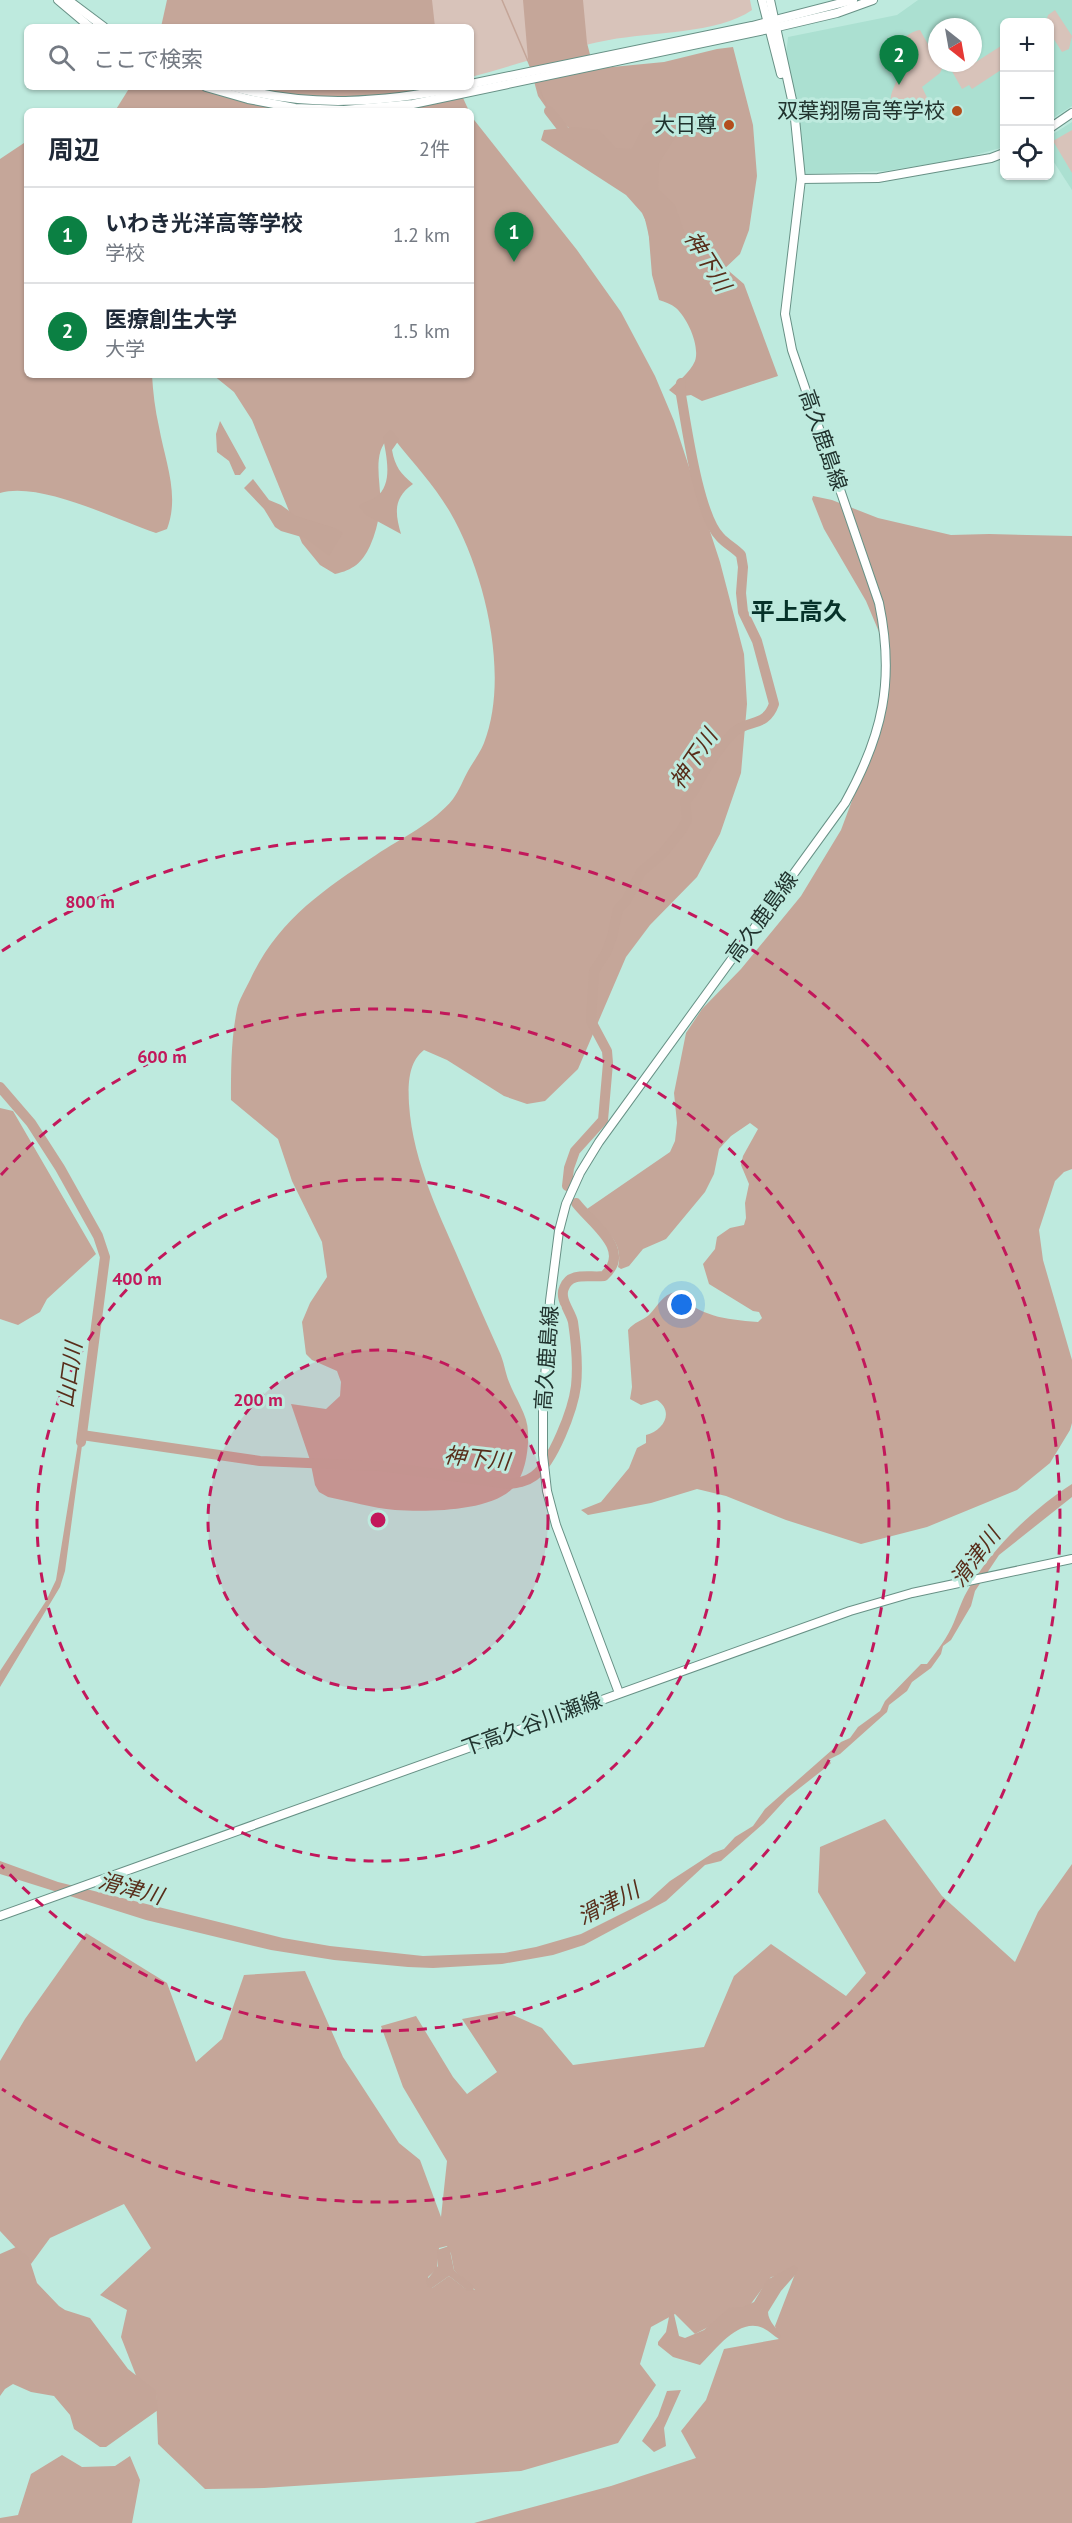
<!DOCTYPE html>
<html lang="ja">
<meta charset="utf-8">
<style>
:root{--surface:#fff;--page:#f6f6f7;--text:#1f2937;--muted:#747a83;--line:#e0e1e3;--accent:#0b8043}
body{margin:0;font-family:"PT Sans","Noto Sans JP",sans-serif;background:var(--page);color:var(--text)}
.controls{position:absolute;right:18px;top:18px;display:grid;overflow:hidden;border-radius:9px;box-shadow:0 2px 4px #0004}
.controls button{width:54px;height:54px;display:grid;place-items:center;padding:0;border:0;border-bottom:2px solid var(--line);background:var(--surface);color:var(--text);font:30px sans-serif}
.compass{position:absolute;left:928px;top:18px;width:54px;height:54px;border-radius:50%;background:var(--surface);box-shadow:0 2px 4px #0004;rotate:149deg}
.you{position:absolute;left:682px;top:1305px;width:21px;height:21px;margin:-15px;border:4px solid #fff;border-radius:50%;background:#1a73e8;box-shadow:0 0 0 9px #1a73e833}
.badge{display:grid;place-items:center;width:39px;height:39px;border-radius:50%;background:var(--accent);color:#fff;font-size:20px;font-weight:700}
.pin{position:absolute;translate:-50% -50px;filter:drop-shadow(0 2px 3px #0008)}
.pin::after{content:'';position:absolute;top:32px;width:21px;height:18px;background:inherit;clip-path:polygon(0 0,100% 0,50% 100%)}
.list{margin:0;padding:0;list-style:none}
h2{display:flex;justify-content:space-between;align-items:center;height:78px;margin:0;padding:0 24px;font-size:26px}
h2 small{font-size:20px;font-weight:400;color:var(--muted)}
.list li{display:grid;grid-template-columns:39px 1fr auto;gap:18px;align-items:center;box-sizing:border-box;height:96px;padding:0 24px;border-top:2px solid var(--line)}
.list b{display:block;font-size:22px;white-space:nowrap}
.list p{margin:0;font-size:20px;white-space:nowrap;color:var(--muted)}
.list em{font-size:20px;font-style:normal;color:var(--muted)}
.icon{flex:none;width:33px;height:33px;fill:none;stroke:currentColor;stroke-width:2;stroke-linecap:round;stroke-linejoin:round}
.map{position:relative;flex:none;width:1072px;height:2523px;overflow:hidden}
.search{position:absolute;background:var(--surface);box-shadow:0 2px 4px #0004;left:24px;top:24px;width:450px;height:66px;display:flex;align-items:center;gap:15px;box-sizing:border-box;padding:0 21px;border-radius:9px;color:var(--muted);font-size:22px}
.panel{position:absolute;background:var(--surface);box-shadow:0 2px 4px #0004;left:24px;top:108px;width:450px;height:270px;border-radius:9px}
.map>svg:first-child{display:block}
.built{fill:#abe0d1;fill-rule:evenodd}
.green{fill:#d8c3ba}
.forest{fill:#c5a699;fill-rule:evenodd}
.water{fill:#c4a598}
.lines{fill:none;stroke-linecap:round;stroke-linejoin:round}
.stream{stroke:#c4a598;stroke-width:1.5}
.river{stroke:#c4a598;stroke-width:10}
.tertiary-casing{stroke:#689186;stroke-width:10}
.secondary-casing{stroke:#689186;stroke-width:10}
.tertiary{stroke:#fff;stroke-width:8}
.secondary{stroke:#fff;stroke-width:8}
.ring{fill:none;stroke:#c2185b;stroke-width:3;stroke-dasharray:10 8}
.poi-dot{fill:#b34e1c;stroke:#beeade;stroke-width:2}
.labels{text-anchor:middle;stroke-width:6;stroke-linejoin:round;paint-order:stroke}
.poi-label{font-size:21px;fill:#21332e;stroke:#beeade;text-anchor:end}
.street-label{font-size:21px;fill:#21332e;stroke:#beeade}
.water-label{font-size:22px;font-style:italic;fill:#582d1a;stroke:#beeade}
.quarter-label{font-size:24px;font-weight:bold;fill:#063229;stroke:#beeade}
.centre{fill:#c2185b;stroke:#beeade;stroke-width:3}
.ring-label{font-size:18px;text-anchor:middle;font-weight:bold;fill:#c2185b;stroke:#beeade;stroke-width:6;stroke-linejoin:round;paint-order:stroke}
</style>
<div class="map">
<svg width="1072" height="2523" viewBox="0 0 1072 2523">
<rect width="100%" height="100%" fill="#beeade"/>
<g class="built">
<path d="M 918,0 L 1072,0 L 1072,106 L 1050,120 L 1050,22 L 1004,22 L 1004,147 L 961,159 L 885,171 L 805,174 L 798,108 L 786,55 L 788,37 L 897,15 ZM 937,27 L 973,27 L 973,63 L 937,63 Z"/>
<path d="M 1072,122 L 1072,190 L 1050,156 L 1050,136 Z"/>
</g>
<g class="green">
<path d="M 244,0 L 750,0 L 752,10 C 718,34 650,32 609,40 C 562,49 516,65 471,77 L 471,27 L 252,27 Z"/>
<path d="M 1055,10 L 1072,36 L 1069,49 L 1062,52 L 1050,33 L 1050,22 L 1046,22 L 1048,15 Z"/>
<path d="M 920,30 L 942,69 L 940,73 L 922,87 L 930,104 L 898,118 C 883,95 895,92 900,70 C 901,63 898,58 898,51 C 897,41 911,31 920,30 Z"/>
<path d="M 1004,44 L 1004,68 L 972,89 L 969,85 L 962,89 L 949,66 L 950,63 L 960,63 L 965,69 Z"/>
<path d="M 1072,130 L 1072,173 L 1053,141 Z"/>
</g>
<g class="forest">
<path d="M 167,0 L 432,0 L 435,27 L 161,27 Z"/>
<path d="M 523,0 L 583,0 L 587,43 L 593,66 L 602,68 L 664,62 L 717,49 L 733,47 L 753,125 L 757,176 L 749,230 L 740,254 L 721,272 L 651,245 L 640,198 L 572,130 L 552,116 L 538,96 L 528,59 Z"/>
<path d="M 130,87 L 458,87 L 469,111 L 115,111 Z"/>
<path d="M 471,116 L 577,250 L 621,312 L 655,376 L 674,421 L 720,562 L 744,654 L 747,704 L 741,773 L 720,834 L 697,877 L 650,925 L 626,957 L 578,1069 L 545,1101 L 527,1104 L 504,1096 L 447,1060 L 424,1050 C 408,1062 408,1086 409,1104 C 413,1166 443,1221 466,1276 C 477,1302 488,1326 499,1351 C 504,1361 505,1372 509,1382 C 515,1398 528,1415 528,1432 C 529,1449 525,1476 513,1488 C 490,1512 426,1512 395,1510 C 372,1508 349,1501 328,1497 L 319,1492 L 315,1485 L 310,1460 L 291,1404 L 326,1409 L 340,1396 L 341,1382 L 337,1371 L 312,1360 L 306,1354 L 302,1322 L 310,1303 L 327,1277 L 322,1242 L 292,1181 L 278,1139 L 231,1100 C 231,1069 231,1040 237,1009 C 239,1000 245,990 250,980 C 278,920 322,891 376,855 C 401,838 434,823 453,799 C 459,791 463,780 468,771 C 473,762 480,753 484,743 C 510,676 485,572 450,512 C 434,485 414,464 395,440 L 389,438 C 370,454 383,488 380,510 C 378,523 375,535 370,546 C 362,563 353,570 335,574 L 320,565 L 302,543 L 252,420 L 234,392 L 213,375 L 471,375 Z"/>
<path d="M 27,141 L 27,375 L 152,375 C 153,392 155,410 159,427 C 165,461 180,495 167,529 L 156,533 C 117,520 40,481 0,493 L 0,159 Z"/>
<path d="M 813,496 L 832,500 L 878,518 L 951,535 L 989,534 L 1072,536 L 1072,1169 L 1064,1172 L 1055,1181 L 1039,1230 L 1043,1260 L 1072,1360 L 1072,1423 L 1070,1430 L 1050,1463 L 1017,1490 L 927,1527 L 861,1544 L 786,1520 L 726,1496 L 697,1489 L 651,1503 L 588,1515 L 581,1510 L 601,1502 L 629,1468 L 637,1448 L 646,1443 L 646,1435 C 663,1431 675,1412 657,1400 L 641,1405 L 630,1399 L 632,1387 L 628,1330 C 634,1322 642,1321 649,1315 C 658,1306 662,1295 675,1292 C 701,1317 723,1319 758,1322 L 762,1318 L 759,1312 L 753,1311 L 709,1284 L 703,1264 L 715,1249 L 717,1237 L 730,1228 L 744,1225 L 746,1218 L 745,1203 L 749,1184 L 741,1165 L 743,1156 L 758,1129 L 750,1123 L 731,1136 L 719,1149 L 714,1174 L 705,1192 L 666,1239 L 643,1249 L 629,1266 L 621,1269 L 618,1267 C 625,1237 599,1229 587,1209 L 670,1152 L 675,1141 L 677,1123 L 674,1093 L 686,1033 L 702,1009 L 741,969 L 801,896 L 841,830 L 865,766 L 879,721 L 884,661 L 879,632 L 866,601 L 824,529 L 812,499 Z"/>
<path d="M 0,1108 L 13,1111 L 96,1254 L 47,1299 L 40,1312 L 18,1325 L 0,1319 Z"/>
<path d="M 885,1819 L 942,1896 L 1015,1962 L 1038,1912 L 1072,1864 L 1072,2523 L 474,2523 L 611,2486 L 696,2458 L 681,2431 L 706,2400 L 724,2349 L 779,2339 L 775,2326 L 795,2274 L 771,2277 L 750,2305 L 695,2334 L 675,2314 L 651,2327 L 640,2364 L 656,2385 L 618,2443 L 521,2471 L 264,2488 L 205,2489 L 158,2444 L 156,2394 L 137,2378 L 121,2337 L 127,2310 L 100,2295 L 151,2248 L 124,2204 L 50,2238 L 31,2264 L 0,2231 L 0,2061 L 25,2019 L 86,1933 L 167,1983 L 196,2062 L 222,2039 L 244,1975 L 305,1971 L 343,2057 L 399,2143 L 420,2160 L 441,2217 L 447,2161 L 403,2087 L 381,2026 L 416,2016 L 453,2077 L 467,2094 L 497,2072 L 462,2019 L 504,2011 L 542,2028 L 573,2065 L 704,2047 L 734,1976 L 771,1944 L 846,1996 L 866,1973 L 818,1892 L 820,1847 ZM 447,2246 L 451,2254 L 454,2270 L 475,2290 L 466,2289 L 449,2276 L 432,2288 L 428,2277 L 437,2269 L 439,2248 Z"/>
<path d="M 62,2455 L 82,2467 L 115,2466 L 130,2456 L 140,2480 L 132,2523 L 0,2523 L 0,2518 L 18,2515 L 31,2474 Z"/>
</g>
<g class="water">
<path d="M 661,114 L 672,115 L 679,122 L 680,130 L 659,163 L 658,189 L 675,205 L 686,237 L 694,241 L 744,284 L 778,376 L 702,401 L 691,395 L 678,397 L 669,390 C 678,381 690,373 695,361 C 700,346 688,319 676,308 C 671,304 665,302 659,300 L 652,275 L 648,226 L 642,213 L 626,195 L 541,140 L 544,130 L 575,127 L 599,130 L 616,148 L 632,149 L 644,125 Z"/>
<path d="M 220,421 L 246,468 L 240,475 L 235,475 L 229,461 L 217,452 L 216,434 Z"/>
<path d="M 391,430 L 399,440 L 392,450 C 395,467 401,474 413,484 C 393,498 395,513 401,534 L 366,515 L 359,506 C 364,501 371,501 376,497 C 394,484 386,455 383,437 Z"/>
<path d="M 253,479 L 269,500 L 281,505 L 296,516 L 335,528 L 343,533 L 329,556 L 305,538 L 281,531 L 275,527 L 264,509 L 244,488 Z"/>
<path d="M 79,1437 L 83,1438 L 65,1571 L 60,1587 L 0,1687 L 0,1671 L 46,1601 L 56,1580 Z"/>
<path d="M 1072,1484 L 1072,1497 L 999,1555 L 975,1591 L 971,1606 L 951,1640 L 943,1646 L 941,1654 L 931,1668 L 912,1682 L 907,1691 L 889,1705 L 887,1712 L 840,1754 L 828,1760 L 831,1763 L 829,1765 L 787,1798 L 764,1823 L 721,1861 L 705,1865 L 666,1901 L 584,1945 L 553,1955 L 502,1964 L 433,1968 L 408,1967 L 334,1960 L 271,1950 L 146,1920 L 0,1874 L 0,1861 L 58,1882 L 283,1938 L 330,1946 L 423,1956 L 504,1953 L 536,1947 L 581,1934 L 649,1900 L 670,1881 L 713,1853 L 724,1849 L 735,1837 L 753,1826 L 765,1809 L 841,1742 L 850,1738 L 858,1727 L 880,1711 L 885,1701 L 921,1664 L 927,1664 C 937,1651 948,1637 954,1622 C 959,1610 962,1599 969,1588 C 993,1547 1032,1510 1072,1484 Z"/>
<path d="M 449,2246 L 454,2270 L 473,2286 L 474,2291 L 468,2291 L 449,2276 L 432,2288 L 428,2287 L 426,2281 L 438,2266 L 437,2250 Z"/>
<path d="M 16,2247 L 29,2258 L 37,2283 L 59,2306 L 65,2310 L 90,2318 L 128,2369 L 156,2391 L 158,2410 L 106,2447 L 100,2447 L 74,2429 L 70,2415 L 54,2396 L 31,2392 L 13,2384 L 5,2389 L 0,2396 L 0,2254 Z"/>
<path d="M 794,2265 L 798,2268 L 796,2274 L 781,2291 L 768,2312 C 768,2322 778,2328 781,2337 L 779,2339 C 774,2336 769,2331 763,2328 C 738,2317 715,2351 700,2365 L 673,2357 L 658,2345 L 658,2342 L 666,2332 L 670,2312 L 673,2310 L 679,2336 L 685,2338 L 704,2330 L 729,2308 L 743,2307 L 754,2302 L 767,2280 Z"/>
<path d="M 681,2390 L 664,2428 L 666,2446 L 654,2452 L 642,2441 L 658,2416 L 667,2391 Z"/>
</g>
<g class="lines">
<g class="stream">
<path d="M 502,0 L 531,68"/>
<path d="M 536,81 L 549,111"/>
</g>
<g class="river">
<path d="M 549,111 L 569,137"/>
<path d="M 0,1087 L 31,1123 L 60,1168 L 98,1236 L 105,1257 L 81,1442"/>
<path d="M 567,1186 L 569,1168 L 575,1151 L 603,1120 L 608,1063 L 607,1051 L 591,1021 L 594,971 L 606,953 L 612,937 L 618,909 L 626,901 L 641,872 L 662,854 L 681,831 L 687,820 L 685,801 C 696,791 696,785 703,774 C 711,761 720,746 731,735 C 747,718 765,729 774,704 L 757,641 L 743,612 L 741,593 L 743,567 L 741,555 C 735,548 726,544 720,537 C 698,515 686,422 680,389 L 681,383"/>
<path d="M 82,1435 L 260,1461 L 380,1466 L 508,1484 C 517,1483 526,1482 534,1476 C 553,1462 573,1410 576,1386 C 578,1367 576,1342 573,1322 C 571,1312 559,1299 564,1288 C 570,1271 590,1278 604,1276 C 633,1250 592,1224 576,1203"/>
</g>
<defs>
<g id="tertiary">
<path d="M 58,0 L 90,27"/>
<path d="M 68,0 L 104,27"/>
<path d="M 471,84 L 752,26 L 853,0"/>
<path d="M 206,87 L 248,99 L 295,108 L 344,110 L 413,104 L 769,29 L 837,13 L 873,0"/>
<path d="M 233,87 C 308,108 383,103 459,87"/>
<path d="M 1050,128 L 1072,113"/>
<path d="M 801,179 L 878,178 L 991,158 L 1004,153"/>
</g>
<g id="secondary">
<path d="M 762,0 L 781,74"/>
<path d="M 619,1693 L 556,1525 L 547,1491 L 543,1455 L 543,1409 L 550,1301 L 559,1231 L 566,1204 L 580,1173 L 599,1142 L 845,803 C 883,735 895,680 879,603 L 792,350 L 785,314 L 801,179 L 794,109 L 770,0"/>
<path d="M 0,1916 L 850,1611 L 912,1593 L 1072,1559"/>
</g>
</defs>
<use href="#tertiary" class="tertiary-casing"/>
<use href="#secondary" class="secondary-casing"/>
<use href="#tertiary" class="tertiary"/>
<use href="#secondary" class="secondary"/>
</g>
<circle cx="378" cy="1520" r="170" fill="#c2185b" fill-opacity=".12"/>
<g class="ring">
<circle cx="378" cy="1520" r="170"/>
<circle cx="378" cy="1520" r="341"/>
<path d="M1 1175A511 511 0 1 1 1 1865"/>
<path d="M2 951A682 682 0 1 1 2 2089"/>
</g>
<g class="poi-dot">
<circle cx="957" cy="111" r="6"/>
<circle cx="729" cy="125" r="6"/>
</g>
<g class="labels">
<g class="poi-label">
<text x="945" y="118">双葉翔陽高等学校</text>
<text x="717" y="132">大日尊</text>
</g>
<g class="street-label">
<text transform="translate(823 440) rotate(71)" y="7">高久鹿島線</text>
<text transform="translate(762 917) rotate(-54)" y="7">高久鹿島線</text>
<text transform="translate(547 1358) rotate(-86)" y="7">高久鹿島線</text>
<text transform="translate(532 1724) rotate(-20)" y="7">下高久谷川瀬線</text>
</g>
<g class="water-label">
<text transform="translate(708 261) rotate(58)" y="8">神下川</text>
<text transform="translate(693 759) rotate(-56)" y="8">神下川</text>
<text transform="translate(69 1375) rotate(-82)" y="8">山口川</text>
<text transform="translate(477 1458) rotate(6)" y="8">神下川</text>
<text transform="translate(975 1557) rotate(-53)" y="8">滑津川</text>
<text transform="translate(131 1888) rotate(15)" y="8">滑津川</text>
<text transform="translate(608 1903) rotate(-27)" y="8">滑津川</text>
</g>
<g class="quarter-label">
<text x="799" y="620">平上高久</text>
</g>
</g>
<circle cx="378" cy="1520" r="9" class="centre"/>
<g class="ring-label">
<text x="90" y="908">800 m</text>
<text x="162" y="1063">600 m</text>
<text x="137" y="1285">400 m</text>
<text x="258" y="1406">200 m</text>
</g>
</svg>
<div class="controls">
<button>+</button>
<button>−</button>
<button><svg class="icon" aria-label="locate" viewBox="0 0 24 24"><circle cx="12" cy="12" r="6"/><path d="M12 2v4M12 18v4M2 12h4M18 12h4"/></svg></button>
</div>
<svg class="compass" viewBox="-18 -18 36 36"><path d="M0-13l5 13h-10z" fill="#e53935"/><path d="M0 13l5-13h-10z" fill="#747a83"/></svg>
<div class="you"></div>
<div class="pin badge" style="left:514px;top:262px">1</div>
<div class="pin badge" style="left:899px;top:85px">2</div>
<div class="search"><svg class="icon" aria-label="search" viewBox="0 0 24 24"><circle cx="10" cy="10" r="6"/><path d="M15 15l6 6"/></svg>ここで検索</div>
<section class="panel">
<h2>周辺<small>2件</small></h2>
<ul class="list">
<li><span class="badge">1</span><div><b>いわき光洋高等学校</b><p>学校</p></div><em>1.2 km</em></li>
<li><span class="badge">2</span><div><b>医療創生大学</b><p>大学</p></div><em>1.5 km</em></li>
</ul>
</section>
</div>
